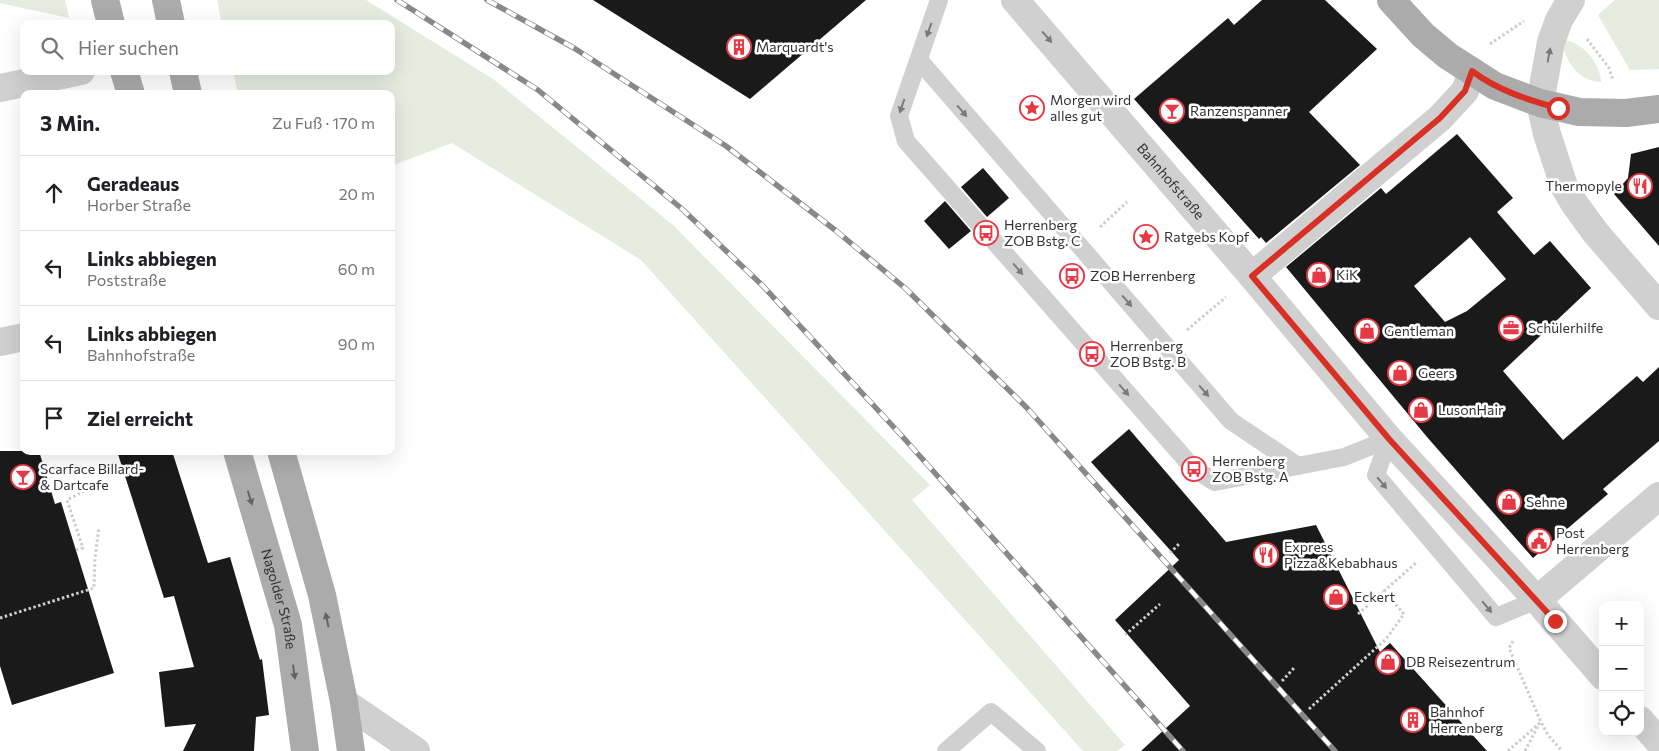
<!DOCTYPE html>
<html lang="de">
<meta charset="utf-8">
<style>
:root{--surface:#fff;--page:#f2f2f2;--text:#202124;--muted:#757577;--line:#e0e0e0}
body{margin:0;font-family:Commissioner,sans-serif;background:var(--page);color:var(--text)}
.controls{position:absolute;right:15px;bottom:15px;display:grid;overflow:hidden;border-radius:10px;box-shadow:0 5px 20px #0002}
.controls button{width:45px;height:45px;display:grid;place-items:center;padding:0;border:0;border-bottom:1px solid var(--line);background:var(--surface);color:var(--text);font:25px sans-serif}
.stop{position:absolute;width:15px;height:15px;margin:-11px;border:4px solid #d93025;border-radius:50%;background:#fff}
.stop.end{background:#d93025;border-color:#fff;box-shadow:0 1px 5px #0008}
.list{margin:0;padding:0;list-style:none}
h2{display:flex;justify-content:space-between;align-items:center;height:65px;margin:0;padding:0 20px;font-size:21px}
h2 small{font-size:16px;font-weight:400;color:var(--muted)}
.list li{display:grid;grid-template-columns:32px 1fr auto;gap:15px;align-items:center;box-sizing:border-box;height:75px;padding:0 20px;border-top:1px solid var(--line)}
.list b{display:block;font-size:19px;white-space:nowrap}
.list p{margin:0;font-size:16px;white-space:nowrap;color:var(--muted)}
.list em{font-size:16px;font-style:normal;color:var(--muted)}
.icon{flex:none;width:28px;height:28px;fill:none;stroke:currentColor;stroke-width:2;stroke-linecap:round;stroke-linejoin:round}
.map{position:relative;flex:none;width:1659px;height:751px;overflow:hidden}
.search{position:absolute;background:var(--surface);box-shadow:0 5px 20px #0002;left:20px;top:20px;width:375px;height:55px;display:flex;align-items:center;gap:12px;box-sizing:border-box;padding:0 18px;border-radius:10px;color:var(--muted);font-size:19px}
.panel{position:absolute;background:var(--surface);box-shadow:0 5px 20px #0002;left:20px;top:90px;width:375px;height:365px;border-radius:10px}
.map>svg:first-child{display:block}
.green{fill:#e6ecdf}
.building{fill:#1a1a1a;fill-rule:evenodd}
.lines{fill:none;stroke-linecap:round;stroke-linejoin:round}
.path{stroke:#cdcdcd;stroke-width:3;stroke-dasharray:2.5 2.5;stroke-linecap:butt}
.lane{stroke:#d0d0d0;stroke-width:18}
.street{stroke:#d0d0d0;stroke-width:28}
.primary{stroke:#ababab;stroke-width:28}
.rail-casing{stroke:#888;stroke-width:5.5}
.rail{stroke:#fff;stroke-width:4;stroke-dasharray:11;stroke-linecap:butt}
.oneway{fill:#7a7a7a}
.oneway2{fill:#636363}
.route{stroke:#d93025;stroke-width:6}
.labels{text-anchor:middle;stroke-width:5;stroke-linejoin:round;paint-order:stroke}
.poi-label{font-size:14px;fill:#333;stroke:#fff;text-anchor:start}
.street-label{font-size:14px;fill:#333;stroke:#fff}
</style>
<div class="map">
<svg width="1659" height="751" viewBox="0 0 1659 751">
<rect width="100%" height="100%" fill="#fff"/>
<g class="green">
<path d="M 0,0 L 65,0 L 69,18 L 0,3 Z"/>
<path d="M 217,0 L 366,0 L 493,79 L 673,225 L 930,485 L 912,500 L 1125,745 L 1117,751 L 1083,751 L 641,260 L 452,143 L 391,166 L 391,94 L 238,94 L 233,71 L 391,71 L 391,24 L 222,24 Z"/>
<path d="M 1615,0 L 1659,0 L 1659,69 L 1630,70 L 1598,15 Z"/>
<path d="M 1561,40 C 1581,40 1600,62 1601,82 C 1577,81 1566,61 1561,40 Z"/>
</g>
<g class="building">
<path d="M 593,0 L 866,0 L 750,99 Z"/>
<path d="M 1262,0 L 1325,0 L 1377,49 L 1309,112 L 1360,165 L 1266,243 L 1261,237 L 1259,239 L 1134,99 L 1228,18 L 1234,25 Z"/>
<path d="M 1457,134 L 1513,198 L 1497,212 L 1534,255 L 1550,241 L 1591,288 L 1503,371 L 1563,440 L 1637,376 L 1643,382 L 1659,367 L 1659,441 L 1603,489 L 1608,494 L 1533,558 L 1427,437 L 1286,267 L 1381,188 L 1386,194 ZM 1470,237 L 1506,279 L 1467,311 L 1445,322 L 1414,286 Z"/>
<path d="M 1659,147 L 1659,246 L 1614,194 L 1628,178 L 1631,154 Z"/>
<path d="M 983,168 L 1009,198 L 987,217 L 961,187 Z"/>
<path d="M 945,201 L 971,231 L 949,249 L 924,221 Z"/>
<path d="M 1129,429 L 1226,542 L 1316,525 L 1380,652 L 1390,643 L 1487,751 L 1141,751 L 1190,706 L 1115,620 L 1179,560 L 1091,462 Z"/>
<path d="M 0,451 L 39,451 L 55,504 L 61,502 L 114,673 L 12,705 L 0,666 Z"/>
<path d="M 117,451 L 172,451 L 208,563 L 230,557 L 260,660 L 262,659 L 269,715 L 256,717 L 254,751 L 183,751 L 196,724 L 165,727 L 159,672 L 194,667 L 174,596 L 164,598 Z"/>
</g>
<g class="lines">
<g class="path">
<path d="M 1587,39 L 1609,68 L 1613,80"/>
<path d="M 1490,44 L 1524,21"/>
<path d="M 1100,227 L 1127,202"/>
<path d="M 1187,330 L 1226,297"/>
<path d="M 76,550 L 83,548 L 67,500 L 88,489"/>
<path d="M 1170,553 L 1180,543"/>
<path d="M 1358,614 L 1384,591"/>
<path d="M 0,618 L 94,588 L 95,558 L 99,527"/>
<path d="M 1125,635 L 1160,604"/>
<path d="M 1513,641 L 1509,648 L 1541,722 L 1548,735 L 1562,751"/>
<path d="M 1282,681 L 1294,668"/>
<path d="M 1309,709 L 1386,639 L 1404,614 L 1384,591 L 1416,563"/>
<path d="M 1508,751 L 1541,722"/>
<path d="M 1525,751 L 1539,724"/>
</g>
<g class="lane">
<path d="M 939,0 L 899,116 L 906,141 L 1194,469 L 1215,482 L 1344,457 L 1389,439"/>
<path d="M 919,60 L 1231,421 L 1298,466"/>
<path d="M 1389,439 L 1376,475 L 1496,617 L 1537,600"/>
<path d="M 946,751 L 991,712 L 1037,751"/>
</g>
<g class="street">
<path id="s1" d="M 1015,0 L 1252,276 L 1389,439 L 1537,600 L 1603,676"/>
<path d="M 1571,0 L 1559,20 L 1551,42 L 1540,103 L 1547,134 L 1564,186 L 1574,203 L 1595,232 L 1659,306"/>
<path d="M 0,88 L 81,71"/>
<path d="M 1252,276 L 1440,118 L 1465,91 L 1472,71"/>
<path d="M 0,342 L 24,337"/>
<path d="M 1537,600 L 1659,496"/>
<path d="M 344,702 L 416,751"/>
<path d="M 1640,720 L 1659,742"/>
</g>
<g class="primary">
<path d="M 105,0 L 111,24"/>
<path d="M 166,0 L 171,24"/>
<path d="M 1391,0 L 1423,35 L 1448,56 L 1495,86 L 1540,103 L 1579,112 L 1626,113 L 1659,109"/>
<path d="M 124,71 L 131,94"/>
<path d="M 183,71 L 188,94"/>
<path id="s2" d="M 237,451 L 288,625 L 305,751"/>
<path d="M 281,451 L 322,595 L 344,702 L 351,751"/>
</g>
<defs>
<g id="rail">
<path d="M 397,0 L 538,90 L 681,208 L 763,286 L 901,435 L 1183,751"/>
<path d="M 487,0 L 574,48 L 726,146 L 835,230 L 905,288 L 1027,408 L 1335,751"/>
</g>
</defs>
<use href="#rail" class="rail-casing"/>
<use href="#rail" class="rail"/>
</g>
<defs><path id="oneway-solid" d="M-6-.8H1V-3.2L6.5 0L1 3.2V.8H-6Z" transform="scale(1.25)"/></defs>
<g class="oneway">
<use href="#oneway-solid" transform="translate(929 30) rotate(109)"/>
<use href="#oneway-solid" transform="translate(1047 37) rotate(49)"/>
<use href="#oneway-solid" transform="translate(1549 55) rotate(-79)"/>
<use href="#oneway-solid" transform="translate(902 106) rotate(109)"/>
<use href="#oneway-solid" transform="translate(962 111) rotate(49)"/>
<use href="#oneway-solid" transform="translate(1018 269) rotate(49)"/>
<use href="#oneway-solid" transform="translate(1127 301) rotate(49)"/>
<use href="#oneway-solid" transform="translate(1124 390) rotate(49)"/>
<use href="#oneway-solid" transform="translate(1204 391) rotate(49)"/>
<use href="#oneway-solid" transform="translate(1382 483) rotate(50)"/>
<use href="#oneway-solid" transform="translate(1487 607) rotate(50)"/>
</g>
<g class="oneway2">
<use href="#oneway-solid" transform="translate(250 498) rotate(73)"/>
<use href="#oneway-solid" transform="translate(327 620) rotate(-102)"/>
<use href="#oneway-solid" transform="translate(294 672) rotate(82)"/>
</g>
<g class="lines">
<path class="route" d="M 1555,621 L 1389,439 L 1252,276 L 1440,118 L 1465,91 L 1472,71 C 1497,90 1528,100 1558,108"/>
</g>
<defs>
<symbol id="building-ring" viewBox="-11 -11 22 22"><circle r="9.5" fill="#fff" stroke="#e63946" stroke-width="1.5"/><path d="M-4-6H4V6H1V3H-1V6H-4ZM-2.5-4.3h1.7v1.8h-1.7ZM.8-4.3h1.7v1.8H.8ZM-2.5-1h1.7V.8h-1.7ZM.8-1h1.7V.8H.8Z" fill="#e63946"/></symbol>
<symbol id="sight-ring" viewBox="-11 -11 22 22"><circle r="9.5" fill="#fff" stroke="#e63946" stroke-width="1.5"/><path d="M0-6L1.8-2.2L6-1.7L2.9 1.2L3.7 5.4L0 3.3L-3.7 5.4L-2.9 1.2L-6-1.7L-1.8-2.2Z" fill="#e63946"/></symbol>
<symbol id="bar-ring" viewBox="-11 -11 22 22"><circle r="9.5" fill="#fff" stroke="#e63946" stroke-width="1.5"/><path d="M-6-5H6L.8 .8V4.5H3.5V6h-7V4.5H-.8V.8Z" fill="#e63946"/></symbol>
<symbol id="restaurant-ring" viewBox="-11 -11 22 22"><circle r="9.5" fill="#fff" stroke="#e63946" stroke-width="1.5"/><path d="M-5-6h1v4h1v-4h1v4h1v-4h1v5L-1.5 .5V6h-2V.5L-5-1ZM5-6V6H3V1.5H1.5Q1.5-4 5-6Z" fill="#e63946"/></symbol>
<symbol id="bus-ring" viewBox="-11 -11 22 22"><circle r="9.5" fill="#fff" stroke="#e63946" stroke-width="1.5"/><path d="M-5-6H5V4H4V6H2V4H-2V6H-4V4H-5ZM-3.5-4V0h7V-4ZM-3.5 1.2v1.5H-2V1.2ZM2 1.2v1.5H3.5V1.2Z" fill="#e63946"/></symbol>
<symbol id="shop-ring" viewBox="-11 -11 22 22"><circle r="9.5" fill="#fff" stroke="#e63946" stroke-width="1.5"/><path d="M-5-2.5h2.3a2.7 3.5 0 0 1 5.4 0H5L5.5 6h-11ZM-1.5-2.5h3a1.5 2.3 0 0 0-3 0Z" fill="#e63946"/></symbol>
<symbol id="office-ring" viewBox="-11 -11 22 22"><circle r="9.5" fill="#fff" stroke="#e63946" stroke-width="1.5"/><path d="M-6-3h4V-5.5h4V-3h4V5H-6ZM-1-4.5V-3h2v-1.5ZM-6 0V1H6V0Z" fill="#e63946"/></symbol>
<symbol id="civic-ring" viewBox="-11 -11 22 22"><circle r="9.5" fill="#fff" stroke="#e63946" stroke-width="1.5"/><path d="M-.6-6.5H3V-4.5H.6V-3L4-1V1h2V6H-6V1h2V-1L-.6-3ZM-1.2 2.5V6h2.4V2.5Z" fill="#e63946"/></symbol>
</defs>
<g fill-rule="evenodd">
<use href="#building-ring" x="725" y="33" width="28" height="28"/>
<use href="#sight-ring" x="1018" y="94" width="28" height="28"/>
<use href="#bar-ring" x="1158" y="97" width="28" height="28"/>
<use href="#restaurant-ring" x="1626" y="172" width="28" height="28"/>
<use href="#bus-ring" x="972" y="219" width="28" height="28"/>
<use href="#sight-ring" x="1132" y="223" width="28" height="28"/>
<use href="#shop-ring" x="1305" y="261" width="28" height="28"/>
<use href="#bus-ring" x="1058" y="262" width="28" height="28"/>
<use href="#office-ring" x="1497" y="314" width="28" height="28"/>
<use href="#shop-ring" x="1353" y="317" width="28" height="28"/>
<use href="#bus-ring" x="1078" y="340" width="28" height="28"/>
<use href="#shop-ring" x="1386" y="359" width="28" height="28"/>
<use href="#shop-ring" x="1407" y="396" width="28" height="28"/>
<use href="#bus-ring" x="1180" y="455" width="28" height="28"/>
<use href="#bar-ring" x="9" y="463" width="28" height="28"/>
<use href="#shop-ring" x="1495" y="488" width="28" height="28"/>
<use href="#civic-ring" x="1525" y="527" width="28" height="28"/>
<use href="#restaurant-ring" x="1252" y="541" width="28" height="28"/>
<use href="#shop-ring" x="1322" y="583" width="28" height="28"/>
<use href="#shop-ring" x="1374" y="648" width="28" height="28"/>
<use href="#building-ring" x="1399" y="706" width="28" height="28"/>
</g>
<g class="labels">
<g class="poi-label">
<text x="756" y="52">Marquardt's</text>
<text x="1050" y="105">Morgen wird<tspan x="1050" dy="16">alles gut</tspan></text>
<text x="1190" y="116">Ranzenspanner</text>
<text x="1622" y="191" text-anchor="end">Thermopyle</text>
<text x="1004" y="230">Herrenberg<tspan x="1004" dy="16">ZOB Bstg. C</tspan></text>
<text x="1164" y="242">Ratgebs Kopf</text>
<text x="1336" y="280">KiK</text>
<text x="1090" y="281">ZOB Herrenberg</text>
<text x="1528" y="333">Schülerhilfe</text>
<text x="1384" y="336">Gentleman</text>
<text x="1110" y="351">Herrenberg<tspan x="1110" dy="16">ZOB Bstg. B</tspan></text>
<text x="1418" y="378">Geers</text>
<text x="1438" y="415">LusonHair</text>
<text x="1212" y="466">Herrenberg<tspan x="1212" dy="16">ZOB Bstg. A</tspan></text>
<text x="40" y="474">Scarface Billard-<tspan x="40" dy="16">&amp; Dartcafe</tspan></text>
<text x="1526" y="507">Sehne</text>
<text x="1556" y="538">Post<tspan x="1556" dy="16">Herrenberg</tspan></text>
<text x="1284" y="552">Express<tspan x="1284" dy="16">Pizza&amp;Kebabhaus</tspan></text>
<text x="1354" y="602">Eckert</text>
<text x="1406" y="667">DB Reisezentrum</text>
<text x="1430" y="717">Bahnhof<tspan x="1430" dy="16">Herrenberg</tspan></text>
</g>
<g class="street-label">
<text dy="5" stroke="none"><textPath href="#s1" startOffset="239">Bahnhofstraße</textPath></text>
<text dy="5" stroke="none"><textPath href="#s2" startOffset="154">Nagolder Straße</textPath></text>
</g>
</g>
</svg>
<div class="controls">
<button>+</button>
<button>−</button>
<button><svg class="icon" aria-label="locate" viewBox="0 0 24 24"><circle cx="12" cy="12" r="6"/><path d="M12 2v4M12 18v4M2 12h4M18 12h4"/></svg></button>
</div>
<div class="stop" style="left:1558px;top:108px"></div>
<div class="stop end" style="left:1555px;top:621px"></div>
<div class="search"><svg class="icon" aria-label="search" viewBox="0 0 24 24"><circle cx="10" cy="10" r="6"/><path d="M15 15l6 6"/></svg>Hier suchen</div>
<section class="panel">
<h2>3 Min.<small>Zu Fuß · 170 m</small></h2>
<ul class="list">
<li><svg class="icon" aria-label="ahead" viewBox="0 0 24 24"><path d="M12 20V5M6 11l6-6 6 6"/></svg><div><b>Geradeaus</b><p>Horber Straße</p></div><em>20 m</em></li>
<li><svg class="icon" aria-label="left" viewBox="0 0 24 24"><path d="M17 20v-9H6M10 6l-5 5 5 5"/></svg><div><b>Links abbiegen</b><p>Poststraße</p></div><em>60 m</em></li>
<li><svg class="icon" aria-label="left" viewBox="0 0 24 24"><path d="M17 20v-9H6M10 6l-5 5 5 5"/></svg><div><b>Links abbiegen</b><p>Bahnhofstraße</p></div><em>90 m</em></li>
<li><svg class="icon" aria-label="arrive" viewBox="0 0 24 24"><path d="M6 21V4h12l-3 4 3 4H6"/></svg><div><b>Ziel erreicht</b></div></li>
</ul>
</section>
</div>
